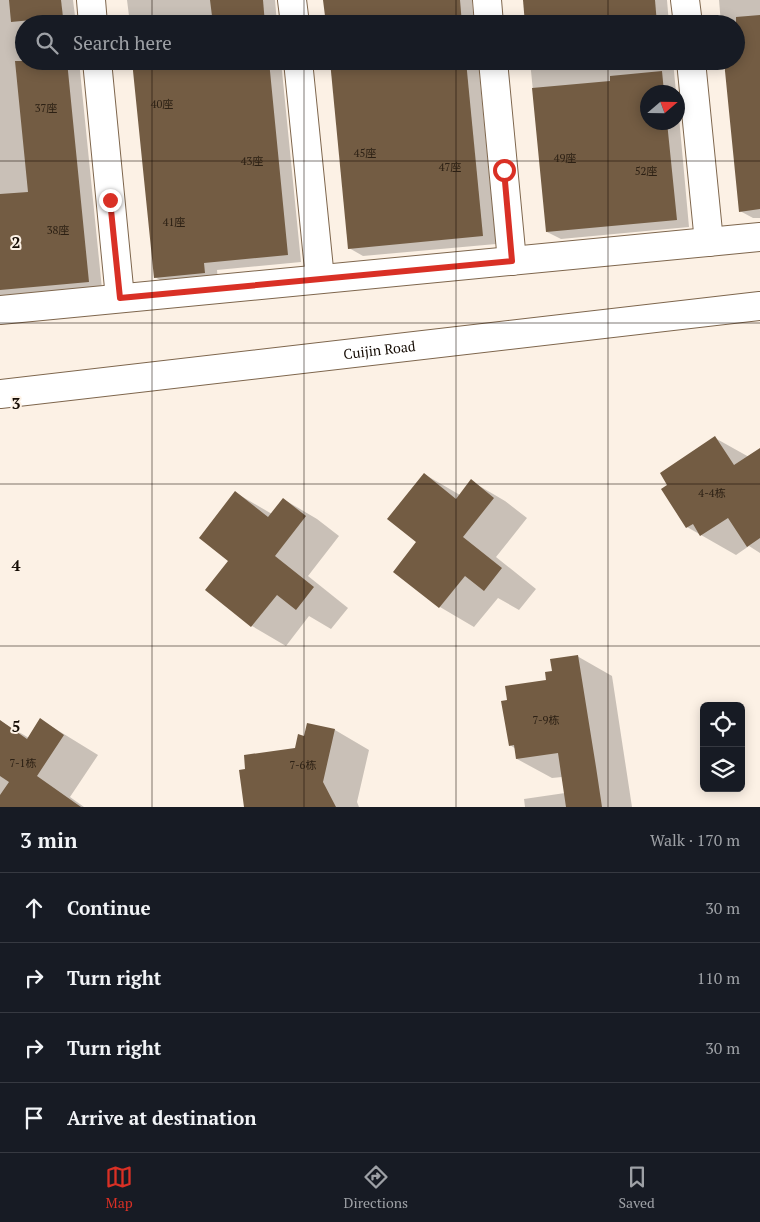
<!DOCTYPE html>
<meta charset="utf-8">
<style>
:root{--surface:#171b24;--page:#242831;--text:#f1f3f6;--muted:#9ea1a6;--line:#363941;--accent:#d93025}
body{margin:0;font-family:"PT Serif","Noto Sans SC",serif;background:var(--page);color:var(--text)}
.controls{position:absolute;right:15px;bottom:15px;display:grid;overflow:hidden;border-radius:8px;box-shadow:0 2px 12px #0003}
.controls button{width:45px;height:45px;display:grid;place-items:center;padding:0;border:0;border-bottom:1px solid var(--line);background:var(--surface);color:var(--text);font:25px sans-serif}
.compass{position:absolute;left:640px;top:85px;width:45px;height:45px;border-radius:50%;background:var(--surface);box-shadow:0 2px 12px #0003;rotate:70deg}
.stop{position:absolute;width:15px;height:15px;margin:-11px;border:4px solid #d93025;border-radius:50%;background:#fff}
.stop.end{background:#d93025;border-color:#fff;box-shadow:0 1px 5px #0008}
.list{margin:0;padding:0;list-style:none}
h2{display:flex;justify-content:space-between;align-items:center;height:65px;margin:0;padding:0 20px;font-size:21px}
h2 small{font-size:16px;font-weight:400;color:var(--muted)}
.list li{display:grid;grid-template-columns:32px 1fr auto;gap:15px;align-items:center;box-sizing:border-box;height:70px;padding:0 20px;border-top:1px solid var(--line)}
.list b{display:block;font-size:19px;white-space:nowrap}
.list em{font-size:16px;font-style:normal;color:var(--muted)}
.icon{flex:none;width:28px;height:28px;fill:none;stroke:currentColor;stroke-width:2;stroke-linecap:round;stroke-linejoin:round}
.map{position:relative;flex:none;width:760px;height:807px;overflow:hidden}
.search{position:absolute;background:var(--surface);box-shadow:0 2px 12px #0003;left:15px;right:15px;top:15px;height:55px;display:flex;align-items:center;gap:12px;box-sizing:border-box;padding:0 18px;border-radius:28px;color:var(--muted);font-size:19px}
.sheet{height:345px;background:var(--surface)}
nav{display:flex;justify-content:space-around;align-items:center;box-sizing:border-box;height:70px;border-top:1px solid var(--line);background:var(--surface);font-size:14px;color:var(--muted)}
nav a{display:grid;justify-items:center;gap:2px}
nav .on{color:var(--accent)}
.map>svg:first-child{display:block}
.shadow{fill:#0003}
.building{fill:#735c43}
.lines{fill:none;stroke-linecap:round;stroke-linejoin:round}
.minor-casing{stroke:#7e664d;stroke-width:30}
.minor{stroke:#fff;stroke-width:28}
.route{stroke:#d93025;stroke-width:6}
.grid{fill:none;stroke:#150c04;stroke-width:1;stroke-opacity:0.55}
.labels{text-anchor:middle;stroke-width:4;stroke-linejoin:round;paint-order:stroke}
.number-label{font-size:11px;fill:#2c2014}
.street-label{font-size:14px;fill:#150c04;stroke:#fcf1e5}
.grid-label{font-size:16px;text-anchor:middle;font-weight:bold;fill:#150c04;stroke:#fcf1e5;stroke-width:4;stroke-linejoin:round;paint-order:stroke}
</style>
<div class="map">
<svg width="760" height="807" viewBox="0 0 760 807">
<rect width="100%" height="100%" fill="#fcf1e5"/>
<g class="shadow">
<path d="M 0,0 L 73,0 L 76,24 L 24,24 L 24,61 L 79,61 L 102,289 L 0,299 Z"/>
<path d="M 127,0 L 275,0 L 277,24 L 130,24 Z"/>
<path d="M 325,0 L 472,0 L 474,24 L 327,24 Z"/>
<path d="M 524,0 L 667,0 L 669,24 L 526,24 Z"/>
<path d="M 719,0 L 760,0 L 760,218 L 753,218 L 740,211 L 736,24 L 721,24 Z"/>
<path d="M 133,61 L 281,61 L 301,262 L 217,270 L 218,280 L 168,285 L 155,277 Z"/>
<path d="M 331,61 L 478,61 L 496,244 L 363,256 L 349,248 Z"/>
<path d="M 530,61 L 673,61 L 676,92 L 648,92 L 648,122 L 678,122 L 678,106 L 689,227 L 561,239 L 547,232 Z"/>
<path d="M 715,438 L 749,457 L 760,449 L 760,553 L 749,546 L 736,555 L 687,527 Z"/>
<path d="M 424,474 L 460,495 L 471,481 L 505,501 L 527,518 L 496,557 L 536,589 L 519,610 L 498,598 L 474,627 L 440,607 L 395,571 L 418,542 Z"/>
<path d="M 236,493 L 272,514 L 283,499 L 317,519 L 339,536 L 308,576 L 348,608 L 331,629 L 309,616 L 286,646 L 252,626 L 207,590 L 230,561 Z"/>
<path d="M 577,656 L 612,676 L 632,807 L 525,807 L 524,799 L 565,793 L 562,777 L 552,778 L 517,759 L 516,749 L 510,745 L 553,672 Z"/>
<path d="M 41,720 L 98,755 L 70,797 L 84,807 L 0,807 L 0,721 L 29,738 Z"/>
<path d="M 308,724 L 335,730 L 369,750 L 357,802 L 359,807 L 245,807 L 296,750 L 305,737 Z"/>
</g>
<g class="building">
<path d="M 9,0 L 61,0 L 63,17 L 11,22 Z"/>
<path d="M 210,0 L 263,0 L 265,24 L 213,24 Z"/>
<path d="M 323,0 L 460,0 L 462,24 L 410,24 L 410,19 L 358,24 L 326,24 Z"/>
<path d="M 523,0 L 655,0 L 657,24 L 525,24 Z"/>
<path d="M 760,15 L 760,209 L 739,212 L 724,61 L 736,61 L 736,17 Z"/>
<path d="M 15,61 L 67,61 L 89,282 L 0,290 L 0,194 L 28,192 Z"/>
<path d="M 132,61 L 184,61 L 185,69 L 269,61 L 288,255 L 204,263 L 205,273 L 154,278 Z"/>
<path d="M 330,61 L 466,61 L 483,236 L 348,249 Z"/>
<path d="M 662,71 L 664,92 L 648,92 L 648,122 L 667,122 L 677,220 L 546,232 L 532,88 L 610,81 L 610,76 Z"/>
<path d="M 715,436 L 734,465 L 760,448 L 760,538 L 747,547 L 728,518 L 700,536 L 693,524 L 686,528 L 661,489 L 667,485 L 660,473 Z"/>
<path d="M 424,473 L 456,499 L 471,479 L 494,498 L 463,537 L 502,568 L 484,591 L 465,576 L 439,608 L 393,572 L 416,542 L 387,519 Z"/>
<path d="M 235,491 L 268,517 L 283,498 L 306,516 L 275,556 L 314,587 L 296,610 L 277,595 L 251,627 L 205,590 L 228,561 L 199,538 Z"/>
<path d="M 578,655 L 596,767 L 602,807 L 566,807 L 558,753 L 516,759 L 514,745 L 509,746 L 501,701 L 507,700 L 505,686 L 546,680 L 545,672 L 552,671 L 550,659 Z"/>
<path d="M 40,718 L 64,735 L 37,776 L 81,807 L 0,807 L 0,795 L 9,782 L 0,776 L 0,720 L 27,739 Z"/>
<path d="M 307,723 L 335,729 L 323,782 L 336,807 L 244,807 L 239,770 L 245,769 L 244,755 L 295,748 L 298,734 L 304,736 Z"/>
</g>
<g class="lines">
<defs>
<g id="minor">
<path d="M 91,0 L 93,24"/>
<path d="M 292,0 L 295,24"/>
<path d="M 487,0 L 489,24"/>
<path d="M 685,0 L 688,24"/>
<path d="M 97,61 L 120,298"/>
<path d="M 298,61 L 320,279"/>
<path d="M 493,61 L 512,261"/>
<path d="M 691,61 L 709,242"/>
<path d="M 0,310 L 760,237"/>
<path id="s1" d="M 0,394 L 760,306"/>
</g>
</defs>
<use href="#minor" class="minor-casing"/>
<use href="#minor" class="minor"/>
</g>
<g class="lines">
<path class="route" d="M 110,200 L 120,298 L 512,261 L 504,170"/>
</g>
<path class="grid" d="M 152,0 L 152,24M 304,0 L 304,24M 456,0 L 456,24M 608,0 L 608,24M 152,61 L 152,807M 304,61 L 304,807M 456,61 L 456,807M 608,61 L 608,807M 0,161 L 760,161M 0,323 L 760,323M 0,484 L 760,484M 0,646 L 760,646"/>
<g class="labels">
<g class="number-label">
<text x="162" y="108">40座</text>
<text x="46" y="112">37座</text>
<text x="365" y="157">45座</text>
<text x="565" y="162">49座</text>
<text x="252" y="165">43座</text>
<text x="450" y="171">47座</text>
<text x="646" y="175">52座</text>
<text x="174" y="226">41座</text>
<text x="58" y="234">38座</text>
<text x="712" y="497">4-4栋</text>
<text x="546" y="724">7-9栋</text>
<text x="23" y="767">7-1栋</text>
<text x="303" y="769">7-6栋</text>
</g>
<g class="street-label">
<text dy="5" stroke="none"><textPath href="#s1" startOffset="382">Cuijin Road</textPath></text>
</g>
</g>
<g class="grid-label">
<text x="16" y="248">2</text>
<text x="16" y="409">3</text>
<text x="16" y="571">4</text>
<text x="16" y="732">5</text>
</g>
</svg>
<div class="controls">
<button><svg class="icon" aria-label="locate" viewBox="0 0 24 24"><circle cx="12" cy="12" r="6"/><path d="M12 2v4M12 18v4M2 12h4M18 12h4"/></svg></button>
<button><svg class="icon" aria-label="layers" viewBox="0 0 24 24"><path d="M12 4l9 5-9 5-9-5zM3 14l9 5 9-5"/></svg></button>
</div>
<svg class="compass" viewBox="-18 -18 36 36"><path d="M0-13l5 13h-10z" fill="#e53935"/><path d="M0 13l5-13h-10z" fill="#9ea1a6"/></svg>
<div class="stop" style="left:504px;top:170px"></div>
<div class="stop end" style="left:110px;top:200px"></div>
<div class="search"><svg class="icon" aria-label="search" viewBox="0 0 24 24"><circle cx="10" cy="10" r="6"/><path d="M15 15l6 6"/></svg>Search here</div>
</div>
<section class="sheet">
<h2>3 min<small>Walk · 170 m</small></h2>
<ul class="list">
<li><svg class="icon" aria-label="ahead" viewBox="0 0 24 24"><path d="M12 20V5M6 11l6-6 6 6"/></svg><div><b>Continue</b></div><em>30 m</em></li>
<li><svg class="icon" aria-label="right" viewBox="0 0 24 24"><path d="M7 20v-9h11M14 6l5 5-5 5"/></svg><div><b>Turn right</b></div><em>110 m</em></li>
<li><svg class="icon" aria-label="right" viewBox="0 0 24 24"><path d="M7 20v-9h11M14 6l5 5-5 5"/></svg><div><b>Turn right</b></div><em>30 m</em></li>
<li><svg class="icon" aria-label="arrive" viewBox="0 0 24 24"><path d="M6 21V4h12l-3 4 3 4H6"/></svg><div><b>Arrive at destination</b></div></li>
</ul>
</section>
<nav>
<a class="on"><svg class="icon" aria-label="map" viewBox="0 0 24 24"><path d="M3 6l6-2 6 2 6-2v14l-6 2-6-2-6 2zM9 4v14M15 6v14"/></svg>Map</a>
<a><svg class="icon" aria-label="directions" viewBox="0 0 24 24"><path d="M12 3l9 9-9 9-9-9zM9 14v-3h6M13 9l2 2-2 2"/></svg>Directions</a>
<a><svg class="icon" aria-label="saved" viewBox="0 0 24 24"><path d="M7 4h10v16l-5-4-5 4z"/></svg>Saved</a>
</nav>
